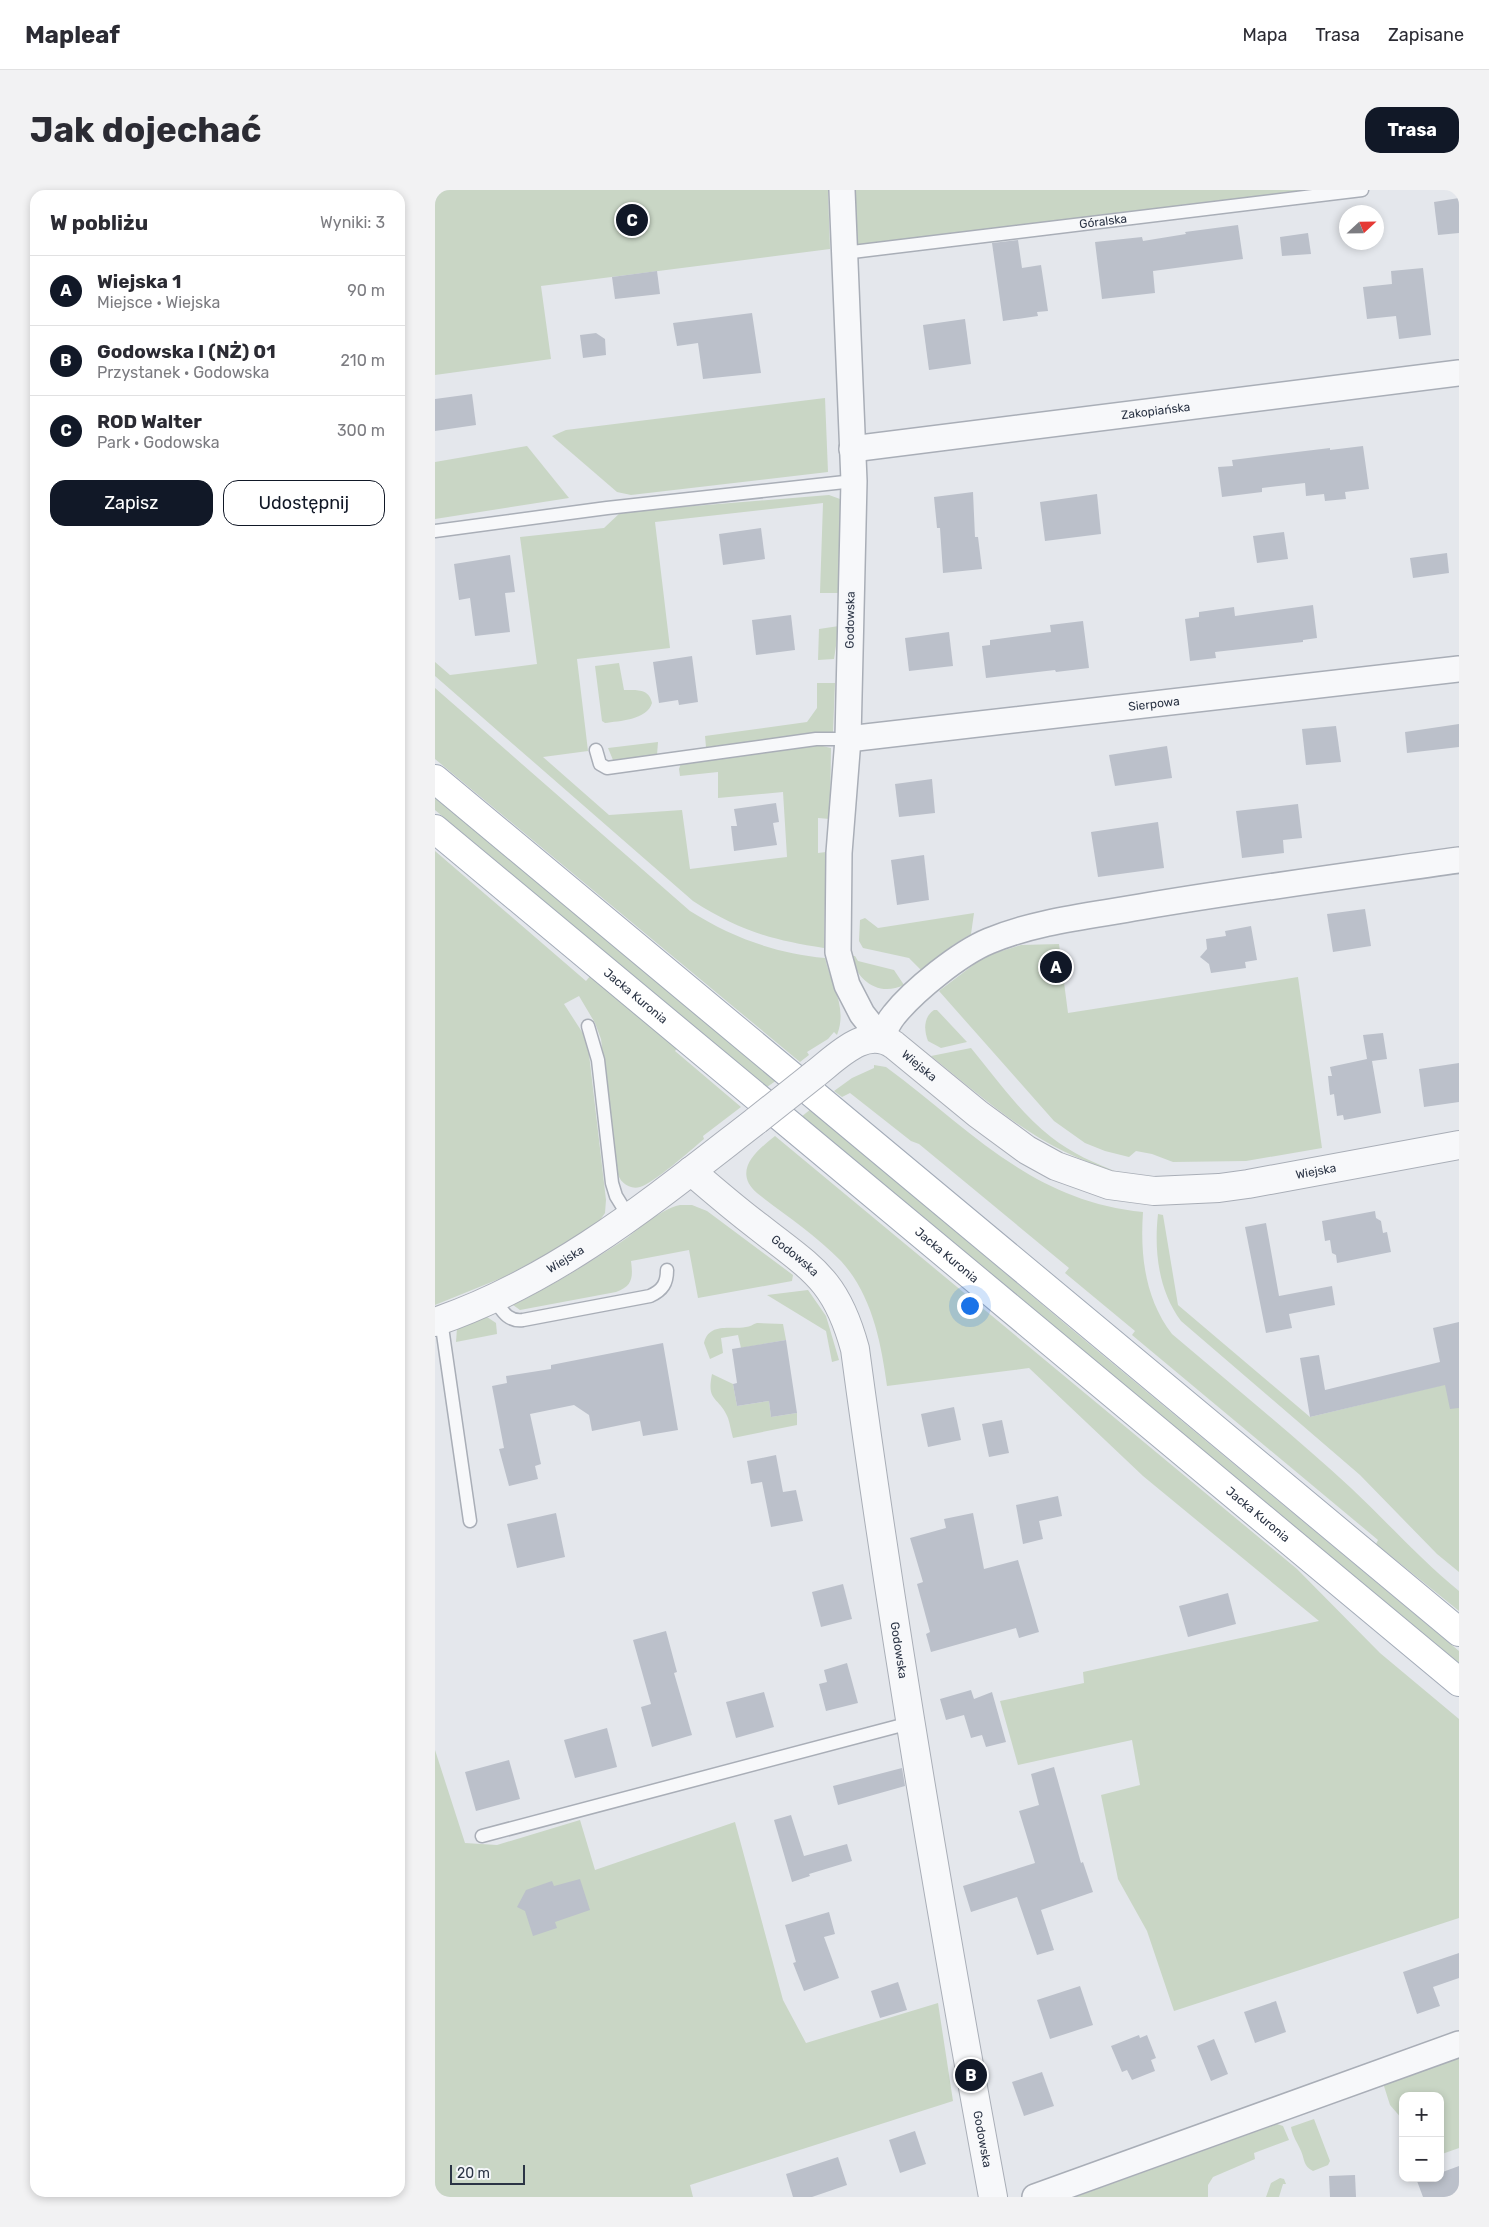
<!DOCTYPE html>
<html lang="pl">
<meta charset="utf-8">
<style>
:root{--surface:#fff;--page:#f2f2f3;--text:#2b2b33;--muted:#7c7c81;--line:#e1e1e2;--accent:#111827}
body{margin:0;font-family:Rubik,sans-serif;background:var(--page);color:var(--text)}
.controls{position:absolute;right:15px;bottom:15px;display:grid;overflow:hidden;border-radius:10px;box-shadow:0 2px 8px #0003}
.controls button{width:45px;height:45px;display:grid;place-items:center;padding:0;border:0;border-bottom:1px solid var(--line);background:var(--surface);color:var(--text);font:25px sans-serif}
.compass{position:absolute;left:904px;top:15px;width:45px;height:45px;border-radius:50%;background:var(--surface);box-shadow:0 2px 8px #0003;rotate:68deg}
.scale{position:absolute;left:15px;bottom:12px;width:75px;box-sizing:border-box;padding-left:5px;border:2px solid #2b3445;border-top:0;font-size:14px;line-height:18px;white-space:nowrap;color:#2b3445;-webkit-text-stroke:4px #f4f6f9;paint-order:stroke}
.you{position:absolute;left:534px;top:1115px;width:18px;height:18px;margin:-12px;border:4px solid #fff;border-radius:50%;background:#1a73e8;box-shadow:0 0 0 8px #1a73e833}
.badge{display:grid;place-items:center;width:32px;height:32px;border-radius:50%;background:var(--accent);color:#fff;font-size:16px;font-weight:700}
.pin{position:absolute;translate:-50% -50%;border:2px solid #fff;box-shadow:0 1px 5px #0006}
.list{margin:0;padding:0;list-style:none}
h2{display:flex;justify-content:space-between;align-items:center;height:65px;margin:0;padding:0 20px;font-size:21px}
h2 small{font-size:16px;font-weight:400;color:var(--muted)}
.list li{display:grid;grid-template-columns:32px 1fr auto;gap:15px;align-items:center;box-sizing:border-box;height:70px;padding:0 20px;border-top:1px solid var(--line)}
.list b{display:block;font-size:19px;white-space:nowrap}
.list p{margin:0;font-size:16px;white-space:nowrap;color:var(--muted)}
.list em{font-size:16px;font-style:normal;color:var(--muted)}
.actions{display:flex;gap:10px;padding:15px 20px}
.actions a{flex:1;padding:11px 0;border:1px solid var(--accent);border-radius:15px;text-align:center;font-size:18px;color:var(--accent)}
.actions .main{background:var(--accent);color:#fff}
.map{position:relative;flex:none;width:1024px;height:2007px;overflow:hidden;border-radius:15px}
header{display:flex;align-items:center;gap:30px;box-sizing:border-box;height:70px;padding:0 25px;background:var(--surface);border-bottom:1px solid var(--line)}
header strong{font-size:24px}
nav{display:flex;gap:28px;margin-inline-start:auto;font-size:18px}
.intro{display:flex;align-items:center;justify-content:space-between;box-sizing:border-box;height:120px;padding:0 30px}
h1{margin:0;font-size:35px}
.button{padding:12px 22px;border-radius:15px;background:var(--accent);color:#fff;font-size:18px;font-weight:700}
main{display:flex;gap:30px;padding:0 30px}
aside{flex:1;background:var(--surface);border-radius:15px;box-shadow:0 2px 8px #0003}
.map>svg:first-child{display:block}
.green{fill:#c9d6c5}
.building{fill:#bbc0ca}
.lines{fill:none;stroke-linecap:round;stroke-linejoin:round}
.service-casing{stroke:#a9aeb7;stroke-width:15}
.minor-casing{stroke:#a9aeb7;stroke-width:28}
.tertiary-casing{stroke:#a9aeb7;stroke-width:30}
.primary-casing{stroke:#a3abb8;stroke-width:30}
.service{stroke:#f7f8fa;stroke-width:12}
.minor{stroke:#f7f8fa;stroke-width:25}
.tertiary{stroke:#f7f8fa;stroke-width:28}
.primary{stroke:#fff;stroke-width:28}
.tertiary-bridge-casing{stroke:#a9aeb7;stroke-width:30;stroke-linecap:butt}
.tertiary-bridge{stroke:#f7f8fa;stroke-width:28}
.labels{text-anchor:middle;stroke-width:4.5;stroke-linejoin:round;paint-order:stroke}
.street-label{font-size:12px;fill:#2b3445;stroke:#f4f6f9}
</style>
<header>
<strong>Mapleaf</strong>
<nav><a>Mapa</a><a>Trasa</a><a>Zapisane</a></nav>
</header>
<div class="intro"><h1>Jak dojechać</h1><a class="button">Trasa</a></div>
<main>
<aside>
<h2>W pobliżu<small>Wyniki: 3</small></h2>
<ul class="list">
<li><span class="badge">A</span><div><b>Wiejska 1</b><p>Miejsce · Wiejska</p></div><em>90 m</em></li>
<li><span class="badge">B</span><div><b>Godowska I (NŻ) 01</b><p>Przystanek · Godowska</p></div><em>210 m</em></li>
<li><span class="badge">C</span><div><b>ROD Walter</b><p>Park · Godowska</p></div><em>300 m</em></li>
</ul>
<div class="actions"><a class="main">Zapisz</a><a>Udostępnij</a></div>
</aside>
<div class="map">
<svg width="1024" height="2007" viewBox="0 0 1024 2007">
<rect width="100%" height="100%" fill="#e4e7ec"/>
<g class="green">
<path d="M 0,0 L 393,0 L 395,59 L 106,96 L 116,169 L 0,185 Z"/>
<path d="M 420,0 L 877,0 L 421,56 Z"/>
<path d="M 390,208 L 393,282 L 196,305 L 182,302 L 117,246 L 131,240 Z"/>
<path d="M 92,256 L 134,308 L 0,329 L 0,272 Z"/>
<path d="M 394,305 L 405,309 L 408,318 L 408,403 L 385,403 L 388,313 L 220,332 L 235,458 L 142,469 L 153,561 L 108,567 L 174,625 L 247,620 L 255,679 L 352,667 L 348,602 L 283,608 L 283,582 L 245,586 L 244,579 L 246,573 L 383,555 L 396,558 L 395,629 L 383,628 L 383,663 L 391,662 L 389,758 C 336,750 303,740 258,711 L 0,486 L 0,472 L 15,485 L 102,474 L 85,347 L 169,338 L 186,322 Z"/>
<path d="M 404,436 L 399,469 L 383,470 L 384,439 Z"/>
<path d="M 184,473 L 189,500 C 201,500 214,498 217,513 C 212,530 184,531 170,533 L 167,531 L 160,476 Z"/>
<path d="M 382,493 L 400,493 L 398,542 L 271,557 L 270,546 L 372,532 L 382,518 Z"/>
<path d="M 0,498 L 255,721 C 298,748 340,763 390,768 C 396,795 413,817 402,845 L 399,842 L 393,849 L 372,862 L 374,865 L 365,872 L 0,569 Z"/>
<path d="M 223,552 L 222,565 L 178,570 L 173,558 Z"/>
<path d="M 0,606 L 342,890 L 332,897 L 0,620 Z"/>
<path d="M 0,661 L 151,791 L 156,785 L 243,857 L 240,861 L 306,917 L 268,946 L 269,949 C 256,960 219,993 205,997 C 194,1000 184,992 182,981 L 166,849 L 160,833 L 144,806 L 129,814 L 149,845 L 154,864 L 171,1010 L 170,1023 L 163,1033 L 110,1065 L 69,1087 L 0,1115 Z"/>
<path d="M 539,723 L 536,744 L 518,755 L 487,781 L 474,768 L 428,758 L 424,751 L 425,730 L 430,728 L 443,738 Z"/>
<path d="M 624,754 L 633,823 L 863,787 L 887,958 L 811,971 L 738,972 L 717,964 L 701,961 L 694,967 L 670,961 L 650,953 L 619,931 L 504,801 L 550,766 L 586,755 Z"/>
<path d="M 416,766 L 420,766 L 423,771 L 459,780 L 469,795 C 444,807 422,791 416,766 Z"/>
<path d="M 499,820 L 502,820 L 532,852 L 506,858 L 493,851 C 489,841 488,827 499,820 Z"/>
<path d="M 536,858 C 561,888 585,923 616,947 C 636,963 661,974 685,983 C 606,961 558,916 496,866 Z"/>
<path d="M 439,875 L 451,877 C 535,939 596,1011 708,1022 C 705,1065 710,1109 737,1144 C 797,1195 858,1245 916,1298 C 952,1332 985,1369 1024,1401 L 1024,1421 L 941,1354 L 943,1350 L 697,1145 L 700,1141 L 630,1083 L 634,1078 L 484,954 L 476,951 L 415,903 L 407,907 L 399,901 L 417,888 L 439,878 Z"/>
<path d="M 376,919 L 635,1138 L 1024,1461 L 1024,1473 L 366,927 Z"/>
<path d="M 340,946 L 862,1379 L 945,1463 L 1024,1529 L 1024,1728 L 739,1821 L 712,1741 L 683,1689 L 666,1605 L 705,1595 L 697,1550 L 583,1575 L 565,1511 L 649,1493 L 648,1482 L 884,1431 L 708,1286 L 594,1178 L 452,1196 C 446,1152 437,1105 406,1071 C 381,1045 350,1025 322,1003 C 297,981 321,961 340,946 Z"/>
<path d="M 245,1015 L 257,1015 L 272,1021 L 358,1085 L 357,1091 L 263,1108 L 254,1060 L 196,1071 C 198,1087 198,1096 181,1102 L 85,1120 L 78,1115 C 116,1096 151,1075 186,1052 C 204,1040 223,1020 245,1015 Z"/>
<path d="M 723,1024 L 728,1025 L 743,1115 L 875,1227 L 1024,1191 L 1024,1382 L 1002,1364 L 925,1285 L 746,1131 C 723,1100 719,1060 723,1024 Z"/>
<path d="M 373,1100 L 391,1126 L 404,1170 L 397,1172 L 391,1141 L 332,1105 Z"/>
<path d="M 52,1127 L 61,1133 L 62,1144 L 21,1152 L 22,1138 Z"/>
<path d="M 322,1133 L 348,1134 L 351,1150 L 306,1158 L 303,1145 L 286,1148 L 288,1163 L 275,1169 L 269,1153 C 274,1132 296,1140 311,1137 C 315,1137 318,1134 322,1133 Z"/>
<path d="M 277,1184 L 298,1194 L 302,1216 L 334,1211 L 336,1227 L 362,1223 L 362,1235 L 298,1248 C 296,1241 295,1234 293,1228 C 284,1206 271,1213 277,1184 Z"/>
<path d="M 0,1560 L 30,1653 L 62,1655 L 145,1630 L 160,1680 L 300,1632 L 348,1810 L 371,1853 L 503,1813 L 518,1911 L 255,1995 L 258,2007 L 0,2007 Z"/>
<path d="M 1024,1867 L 1024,1958 L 1007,1964 L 1005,1906 L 968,1906 L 968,1930 L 955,1915 L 948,1893 Z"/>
<path d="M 879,1929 L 895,1971 L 893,1975 L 878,1981 C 868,1976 870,1970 866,1961 C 862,1952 858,1947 856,1937 Z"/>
<path d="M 842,1934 L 848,1936 L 854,1950 L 819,1963 L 820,1969 L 778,1987 L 773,1995 L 773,2007 L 640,2007 Z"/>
<path d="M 845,1988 L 849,1989 L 851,1994 L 848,1994 L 844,2007 L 831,2007 L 836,1993 Z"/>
</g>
<g class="building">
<path d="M 1024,8 L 1024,43 L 1003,45 L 999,12 Z"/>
<path d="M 803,35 L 808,69 L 718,81 L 720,103 L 667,109 L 660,52 L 707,47 L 708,51 L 751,44 L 750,42 Z"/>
<path d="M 873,43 L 876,64 L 847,66 L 845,47 Z"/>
<path d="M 583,50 L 587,78 L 606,75 L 613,121 L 602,122 L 603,126 L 568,131 L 557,53 Z"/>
<path d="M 988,78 L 996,145 L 964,149 L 961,126 L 932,129 L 928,97 L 957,94 L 956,81 Z"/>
<path d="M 222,81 L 225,104 L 180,109 L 177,87 Z"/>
<path d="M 317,123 L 326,183 L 268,189 L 263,153 L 242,156 L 238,133 Z"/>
<path d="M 530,129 L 536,174 L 494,180 L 488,135 Z"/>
<path d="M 161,143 L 170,149 L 171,165 L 148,168 L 145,145 Z"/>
<path d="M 37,204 L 41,235 L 0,241 L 0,209 Z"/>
<path d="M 928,256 L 934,299 L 910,302 L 911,309 L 890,311 L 889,304 L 871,306 L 870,293 L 827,298 L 827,302 L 787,307 L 783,277 L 798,276 L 797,270 L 895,258 L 895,260 Z"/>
<path d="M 538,302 L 540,347 L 543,347 L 547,379 L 508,383 L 505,338 L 502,338 L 499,307 Z"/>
<path d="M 662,304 L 666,344 L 610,351 L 605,312 Z"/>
<path d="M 326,338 L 330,369 L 288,375 L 284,344 Z"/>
<path d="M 849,342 L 853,369 L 822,373 L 818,346 Z"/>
<path d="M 1012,363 L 1014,383 L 978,388 L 975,368 Z"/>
<path d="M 75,365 L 80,402 L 70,403 L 75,442 L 40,446 L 35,408 L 24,410 L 19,374 Z"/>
<path d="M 878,415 L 882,448 L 868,450 L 868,452 L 780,462 L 781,468 L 755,471 L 750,429 L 764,427 L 764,422 L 799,417 L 800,426 Z"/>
<path d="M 356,425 L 360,460 L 321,465 L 317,430 Z"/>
<path d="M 648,431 L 654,478 L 621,482 L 620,480 L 551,488 L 547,456 L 555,455 L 555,450 L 616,442 L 615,435 Z"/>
<path d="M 514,442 L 518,476 L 474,481 L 470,448 Z"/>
<path d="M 257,466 L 263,512 L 244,515 L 243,510 L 224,513 L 218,472 Z"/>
<path d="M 1024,534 L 1024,557 L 972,563 L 970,542 Z"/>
<path d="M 901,536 L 906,572 L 871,575 L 867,539 Z"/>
<path d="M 732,556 L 737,588 L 680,596 L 674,565 Z"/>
<path d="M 497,589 L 500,623 L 464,627 L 460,594 Z"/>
<path d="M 341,613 L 344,632 L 338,633 L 342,655 L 299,661 L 296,636 L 302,636 L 299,619 Z"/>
<path d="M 863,614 L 867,648 L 848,650 L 849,663 L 807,668 L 801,621 Z"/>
<path d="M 723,632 L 729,678 L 663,687 L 656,642 Z"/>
<path d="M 489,665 L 494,710 L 462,715 L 456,670 Z"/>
<path d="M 930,719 L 936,756 L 898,762 L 892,724 Z"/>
<path d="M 816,736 L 822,770 L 810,772 L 811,778 L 776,783 L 774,774 L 765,767 L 772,759 L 771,749 L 791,746 L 790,741 Z"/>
<path d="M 948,843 L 952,869 L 937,871 L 946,923 L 909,930 L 908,925 L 902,926 L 899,904 L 895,905 L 893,886 L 897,886 L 895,877 L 932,869 L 928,845 Z"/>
<path d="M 1024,873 L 1024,912 L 989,917 L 984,879 Z"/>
<path d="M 940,1021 L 941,1028 L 946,1031 L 948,1043 L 952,1042 L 956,1062 L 902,1073 L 901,1065 L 897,1063 L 895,1050 L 890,1051 L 887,1031 Z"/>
<path d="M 831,1033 L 844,1106 L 897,1096 L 900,1115 L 854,1124 L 857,1138 L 831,1143 L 810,1037 Z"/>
<path d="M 1024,1132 L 1024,1218 L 1015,1219 L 1010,1195 L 875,1227 L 865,1168 L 884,1165 L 890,1200 L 1005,1172 L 998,1138 Z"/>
<path d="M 351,1150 L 362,1223 L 336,1227 L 334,1211 L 302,1216 L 298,1194 L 302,1193 L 297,1159 Z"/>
<path d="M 228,1153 L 243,1240 L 208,1246 L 205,1231 L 157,1241 L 154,1225 L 139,1215 L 95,1224 L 106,1274 L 100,1276 L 103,1289 L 74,1296 L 64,1259 L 69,1258 L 57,1196 L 72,1193 L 71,1186 L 116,1179 L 116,1175 Z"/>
<path d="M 519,1217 L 526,1250 L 493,1257 L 486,1224 Z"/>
<path d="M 567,1230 L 574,1263 L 554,1267 L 547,1234 Z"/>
<path d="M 341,1265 L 348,1302 L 361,1300 L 368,1331 L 336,1337 L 327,1292 L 316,1294 L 312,1271 Z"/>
<path d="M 623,1306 L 627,1326 L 604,1331 L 608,1349 L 588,1354 L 581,1315 Z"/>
<path d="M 121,1323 L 130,1367 L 82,1378 L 72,1334 Z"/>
<path d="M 538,1323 L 549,1379 L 583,1370 L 604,1442 L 584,1448 L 581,1438 L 496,1462 L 491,1444 L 495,1442 L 482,1394 L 488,1392 L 475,1348 L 511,1338 L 509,1329 Z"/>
<path d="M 408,1394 L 417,1429 L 386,1437 L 377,1402 Z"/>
<path d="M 793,1403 L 801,1434 L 753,1447 L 744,1416 Z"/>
<path d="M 231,1441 L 242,1482 L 239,1483 L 257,1545 L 217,1557 L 206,1517 L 216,1514 L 198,1450 Z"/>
<path d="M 412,1473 L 423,1513 L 391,1521 L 384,1494 L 392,1492 L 389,1480 Z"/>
<path d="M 536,1500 L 539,1509 L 557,1502 L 571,1552 L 551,1557 L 547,1545 L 536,1548 L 529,1525 L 511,1530 L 505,1509 Z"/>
<path d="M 329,1502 L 339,1537 L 301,1548 L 291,1512 Z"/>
<path d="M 172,1538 L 182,1577 L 140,1588 L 129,1550 Z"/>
<path d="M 74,1570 L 85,1609 L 41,1621 L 30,1582 Z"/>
<path d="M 619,1577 L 646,1673 L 648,1672 L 658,1702 L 606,1720 L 619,1760 L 602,1765 L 582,1707 L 536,1722 L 528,1696 L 600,1673 L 584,1621 L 604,1615 L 596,1584 Z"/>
<path d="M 467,1578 L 470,1596 L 403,1615 L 398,1596 Z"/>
<path d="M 356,1625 L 369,1666 L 412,1654 L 417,1671 L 374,1684 L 375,1686 L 357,1692 L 339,1630 Z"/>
<path d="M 145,1689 L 155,1720 L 120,1732 L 122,1738 L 98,1746 L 90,1721 L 82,1717 L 91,1700 L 117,1691 L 119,1696 Z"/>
<path d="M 394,1722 L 400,1744 L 389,1747 L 404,1788 L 369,1801 L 358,1773 L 361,1772 L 350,1735 Z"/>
<path d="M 1024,1763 L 1024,1788 L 998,1797 L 1005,1816 L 982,1824 L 968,1782 Z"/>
<path d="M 463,1792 L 472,1820 L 445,1828 L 436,1801 Z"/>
<path d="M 645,1796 L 658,1835 L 615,1849 L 602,1810 Z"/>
<path d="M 841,1811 L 851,1842 L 820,1853 L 809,1822 Z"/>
<path d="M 704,1845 L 705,1848 L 712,1845 L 721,1868 L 716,1870 L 720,1881 L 697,1890 L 692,1880 L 687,1882 L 676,1856 Z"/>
<path d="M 779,1849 L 793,1884 L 776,1891 L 762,1856 Z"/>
<path d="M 607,1882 L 619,1916 L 589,1926 L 577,1892 Z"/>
<path d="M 480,1941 L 491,1974 L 465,1983 L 454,1950 Z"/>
<path d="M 403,1967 L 412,1995 L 377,2007 L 358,2007 L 351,1984 Z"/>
<path d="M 1024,1976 L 1024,2007 L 988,2007 L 982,1991 L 990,1988 L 1005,1988 L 1005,1983 Z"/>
<path d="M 920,1985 L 921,2007 L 895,2007 L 894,1986 Z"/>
</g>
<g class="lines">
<defs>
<g id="service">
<path id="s1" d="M 409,63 L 927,0"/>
<path d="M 0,341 L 172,318 L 419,291"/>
<path d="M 161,560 L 165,574 L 172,578 L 381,549 L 413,549"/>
<path d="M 153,836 L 163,870 L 177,993 L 181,1006 L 194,1027"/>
<path d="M 58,1108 C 67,1120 72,1132 88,1130 L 215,1106 C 228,1100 232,1093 232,1080"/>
<path d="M 6,1130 L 35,1331"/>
<path d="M 47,1646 L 475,1533"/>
</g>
<g id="minor">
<path d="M 407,0 L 419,291 L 413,549 L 404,663 L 403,762 L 412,795 L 427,824 L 446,848 C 450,840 453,832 459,825 C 479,800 525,763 554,751 C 602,731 655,726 705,717 C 811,699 918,685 1024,670"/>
<path id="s2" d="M 417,259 L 1024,183"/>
<path id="s3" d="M 413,549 L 1024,479"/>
<path d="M 600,2007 L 1024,1854"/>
</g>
<g id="tertiary">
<path id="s4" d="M 380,884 C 402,867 431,835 459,855 L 543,924 L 592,960 L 621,976 L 674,995 L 719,1001 L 784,998 L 813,994 L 1024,955"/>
<path id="s5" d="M 256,981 C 278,1000 300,1019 324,1037 C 377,1079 401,1089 420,1159 C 458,1443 506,1725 558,2007"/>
<path id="s6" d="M 0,1132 C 123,1090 221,1008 322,930"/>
</g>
<g id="primary">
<path d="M 0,589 L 1024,1442"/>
<path id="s7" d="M 0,639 L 1024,1492"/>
</g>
</defs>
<use href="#service" class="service-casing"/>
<use href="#minor" class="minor-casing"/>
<use href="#tertiary" class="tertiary-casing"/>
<use href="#primary" class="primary-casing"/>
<use href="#service" class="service"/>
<use href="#minor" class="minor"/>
<use href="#tertiary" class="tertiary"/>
<use href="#primary" class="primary"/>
<defs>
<path id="tertiary-bridge" d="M 322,930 L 380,884"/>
</defs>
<use href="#tertiary-bridge" class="tertiary-bridge-casing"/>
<use href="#tertiary-bridge" class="tertiary-bridge"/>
</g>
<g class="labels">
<g class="street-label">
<text dy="4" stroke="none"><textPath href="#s1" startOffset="261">Góralska</textPath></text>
<text dy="4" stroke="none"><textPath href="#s2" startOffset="306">Zakopiańska</textPath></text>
<text transform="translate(415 430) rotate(-89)" y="4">Godowska</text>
<text dy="4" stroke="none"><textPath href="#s3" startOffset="308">Sierpowa</textPath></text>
<text dy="4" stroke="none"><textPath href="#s7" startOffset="261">Jacka Kuronia</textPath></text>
<text dy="4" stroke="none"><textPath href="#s4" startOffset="124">Wiejska</textPath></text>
<text dy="4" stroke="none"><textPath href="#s4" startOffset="559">Wiejska</textPath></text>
<text dy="4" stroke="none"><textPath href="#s7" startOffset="666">Jacka Kuronia</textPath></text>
<text dy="4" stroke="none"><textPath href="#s5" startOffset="134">Godowska</textPath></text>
<text dy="4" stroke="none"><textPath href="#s6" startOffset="145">Wiejska</textPath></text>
<text dy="4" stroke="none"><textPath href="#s7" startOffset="1071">Jacka Kuronia</textPath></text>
<text dy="4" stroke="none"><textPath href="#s5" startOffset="552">Godowska</textPath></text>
<text dy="4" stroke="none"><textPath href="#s5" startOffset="1048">Godowska</textPath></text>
</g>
</g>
</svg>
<div class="controls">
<button>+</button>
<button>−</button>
</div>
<svg class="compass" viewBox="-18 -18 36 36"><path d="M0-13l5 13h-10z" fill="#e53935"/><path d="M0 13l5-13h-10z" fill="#7c7c81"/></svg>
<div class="scale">20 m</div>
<div class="you"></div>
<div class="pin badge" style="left:621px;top:777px">A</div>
<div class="pin badge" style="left:536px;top:1885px">B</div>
<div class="pin badge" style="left:197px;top:30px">C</div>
</div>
</main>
